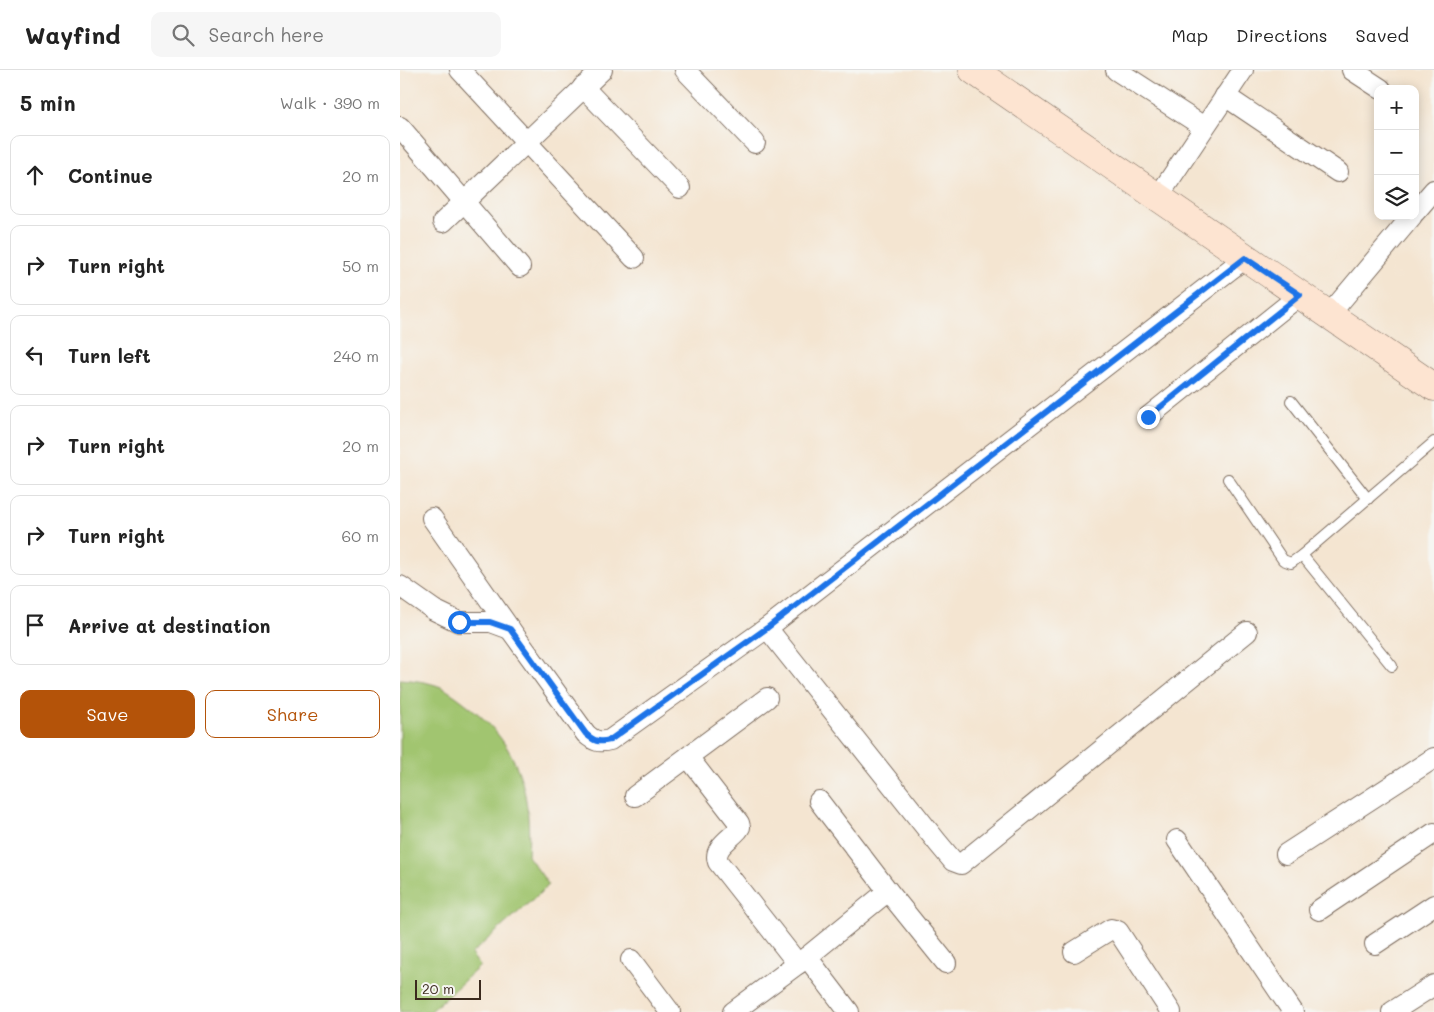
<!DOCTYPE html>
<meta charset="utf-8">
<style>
:root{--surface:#fff;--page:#f6f6f6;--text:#222;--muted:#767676;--line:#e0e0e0;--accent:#b45309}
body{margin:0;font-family:Mali,sans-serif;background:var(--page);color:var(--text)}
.controls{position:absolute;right:15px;top:15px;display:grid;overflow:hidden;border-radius:10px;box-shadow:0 2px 12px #0003}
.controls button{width:45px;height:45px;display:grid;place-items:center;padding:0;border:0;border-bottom:1px solid var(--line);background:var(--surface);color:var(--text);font:25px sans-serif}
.scale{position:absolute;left:15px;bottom:12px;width:66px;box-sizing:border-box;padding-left:5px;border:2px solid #3b2a1e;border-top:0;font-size:14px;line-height:18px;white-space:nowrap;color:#3b2a1e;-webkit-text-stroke:4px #f6f6f2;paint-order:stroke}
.stop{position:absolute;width:15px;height:15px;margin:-11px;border:4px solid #1a73e8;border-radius:50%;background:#fff}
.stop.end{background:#1a73e8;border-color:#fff;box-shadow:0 1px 5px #0008}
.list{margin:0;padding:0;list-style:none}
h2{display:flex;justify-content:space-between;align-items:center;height:65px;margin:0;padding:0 20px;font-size:21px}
h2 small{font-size:16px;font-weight:400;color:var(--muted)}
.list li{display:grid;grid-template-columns:32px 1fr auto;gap:15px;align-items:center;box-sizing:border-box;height:80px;margin:0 10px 10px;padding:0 10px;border:1px solid var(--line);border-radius:10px}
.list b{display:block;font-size:19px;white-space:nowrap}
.list em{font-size:16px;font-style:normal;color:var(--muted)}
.actions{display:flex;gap:10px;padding:15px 20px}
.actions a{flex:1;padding:11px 0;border:1px solid var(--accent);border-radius:10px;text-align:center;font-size:18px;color:var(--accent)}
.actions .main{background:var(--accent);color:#fff}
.icon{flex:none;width:28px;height:28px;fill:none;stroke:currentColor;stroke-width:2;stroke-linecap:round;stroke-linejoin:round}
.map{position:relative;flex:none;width:1034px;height:942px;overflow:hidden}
header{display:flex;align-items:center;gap:30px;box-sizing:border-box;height:70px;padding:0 25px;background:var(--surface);border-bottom:1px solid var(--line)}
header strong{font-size:24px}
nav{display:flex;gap:28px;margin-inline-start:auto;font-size:18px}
.search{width:350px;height:45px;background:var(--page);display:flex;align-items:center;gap:12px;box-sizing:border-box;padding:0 18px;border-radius:10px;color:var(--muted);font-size:19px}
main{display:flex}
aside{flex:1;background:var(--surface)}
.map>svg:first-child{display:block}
.green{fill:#a1c56f;stroke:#6e7846}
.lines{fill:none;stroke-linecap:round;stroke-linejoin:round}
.lane-casing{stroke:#7c6b5d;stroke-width:12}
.street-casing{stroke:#7c6b5d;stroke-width:22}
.secondary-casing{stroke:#7c6b5d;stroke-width:29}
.lane{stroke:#fff;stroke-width:10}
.street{stroke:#fff;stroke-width:20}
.secondary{stroke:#fde4d1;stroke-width:28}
.route{stroke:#1a73e8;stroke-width:6}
</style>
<header>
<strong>Wayfind</strong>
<div class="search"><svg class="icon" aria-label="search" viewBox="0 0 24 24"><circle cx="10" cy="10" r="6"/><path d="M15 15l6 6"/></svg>Search here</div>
<nav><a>Map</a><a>Directions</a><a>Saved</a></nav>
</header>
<main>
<aside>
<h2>5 min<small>Walk · 390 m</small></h2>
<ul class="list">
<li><svg class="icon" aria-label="ahead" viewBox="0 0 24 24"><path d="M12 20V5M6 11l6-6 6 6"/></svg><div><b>Continue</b></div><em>20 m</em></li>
<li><svg class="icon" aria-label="right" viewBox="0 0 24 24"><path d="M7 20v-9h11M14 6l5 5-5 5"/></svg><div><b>Turn right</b></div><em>50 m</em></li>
<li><svg class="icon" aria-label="left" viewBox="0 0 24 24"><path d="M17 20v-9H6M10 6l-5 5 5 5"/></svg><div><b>Turn left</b></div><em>240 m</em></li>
<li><svg class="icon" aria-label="right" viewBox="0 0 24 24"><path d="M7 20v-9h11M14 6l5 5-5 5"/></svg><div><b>Turn right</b></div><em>20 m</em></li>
<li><svg class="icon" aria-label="right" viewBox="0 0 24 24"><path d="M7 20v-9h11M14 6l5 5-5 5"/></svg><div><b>Turn right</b></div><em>60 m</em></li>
<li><svg class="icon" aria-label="arrive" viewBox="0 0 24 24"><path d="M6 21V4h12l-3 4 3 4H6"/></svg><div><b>Arrive at destination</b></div></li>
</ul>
<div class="actions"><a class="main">Save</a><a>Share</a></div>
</aside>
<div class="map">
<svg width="1034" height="942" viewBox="0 0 1034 942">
<rect width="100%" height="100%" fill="#f6f6f2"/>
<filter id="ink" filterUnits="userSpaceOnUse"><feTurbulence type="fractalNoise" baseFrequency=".02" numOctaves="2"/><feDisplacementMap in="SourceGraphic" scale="10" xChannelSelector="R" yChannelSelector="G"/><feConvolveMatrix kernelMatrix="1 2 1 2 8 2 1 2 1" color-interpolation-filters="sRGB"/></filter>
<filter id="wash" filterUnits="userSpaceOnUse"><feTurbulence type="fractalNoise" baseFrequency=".0096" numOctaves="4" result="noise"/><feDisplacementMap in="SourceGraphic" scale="20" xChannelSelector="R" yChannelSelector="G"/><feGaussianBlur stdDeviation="1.12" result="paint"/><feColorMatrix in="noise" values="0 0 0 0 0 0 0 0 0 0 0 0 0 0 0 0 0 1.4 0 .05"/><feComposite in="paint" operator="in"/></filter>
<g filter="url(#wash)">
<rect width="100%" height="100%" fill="#f4e5d1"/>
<path class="green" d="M 0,609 C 13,610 29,612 41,617 C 51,622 61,630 70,637 C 120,676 132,726 128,786 L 149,815 L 71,884 L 80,896 L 30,942 L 0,942 Z"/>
</g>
<g filter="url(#ink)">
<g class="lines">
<defs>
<g id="lane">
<path d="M 891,331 L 968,429"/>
<path d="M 828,409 L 883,490 L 891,493 L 902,485"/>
<path d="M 992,596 L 902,485 L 1034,372"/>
</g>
<g id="street">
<path d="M 60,0 L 234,188"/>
<path d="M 285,0 L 355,73"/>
<path d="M 716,0 L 804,57"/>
<path d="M 952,0 L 981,19"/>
<path d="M 183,17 L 280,118"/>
<path d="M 825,26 L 938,102"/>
<path d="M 0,57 L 120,197"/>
<path d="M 758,127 L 843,0"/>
<path d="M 1015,142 L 1034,120"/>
<path d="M 43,152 L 202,0"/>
<path d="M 845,188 L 367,558 L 538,773 L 553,791 L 561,794 L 847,562"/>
<path d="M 929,245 L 1012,146"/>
<path d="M 748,347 L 900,225"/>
<path d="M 32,448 L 110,559 L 186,664 C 194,671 199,673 210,670 L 367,558"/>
<path d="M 0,516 L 34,540 L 59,552 L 91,552 L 110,559"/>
<path d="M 288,687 L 339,753 L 340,757 L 338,760 C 329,770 313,778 318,792 L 398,894"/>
<path d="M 235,726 L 367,628"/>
<path d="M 777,770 L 893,942"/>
<path d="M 886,784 L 1034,688"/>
<path d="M 488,821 L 546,893"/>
<path d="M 919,840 L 1034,763"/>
<path d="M 975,874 L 1034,835"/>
<path d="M 674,882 L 711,859 L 718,861 L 771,942"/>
<path d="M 407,887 L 449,942"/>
<path d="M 231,890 L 270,942"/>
<path d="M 333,942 L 407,887 L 488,821 L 419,731"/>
<path d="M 992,942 L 1034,915"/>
</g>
<path id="secondary" d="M 573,0 L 1034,317"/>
</defs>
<use href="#lane" class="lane-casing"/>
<use href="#street" class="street-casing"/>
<use href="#secondary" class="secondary-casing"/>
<use href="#lane" class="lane"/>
<use href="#street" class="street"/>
<use href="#secondary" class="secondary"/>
</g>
</g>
<g class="lines" filter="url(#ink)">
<path class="route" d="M 59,552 L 90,552 L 110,559 L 186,664 C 194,671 198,673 210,670 L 367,558 L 845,188 L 900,225 L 748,347"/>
</g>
</svg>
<div class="controls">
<button>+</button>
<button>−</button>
<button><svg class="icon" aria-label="layers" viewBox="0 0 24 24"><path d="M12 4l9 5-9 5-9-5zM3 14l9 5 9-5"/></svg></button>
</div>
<div class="scale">20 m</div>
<div class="stop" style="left:59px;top:552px"></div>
<div class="stop end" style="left:748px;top:347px"></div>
</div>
</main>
